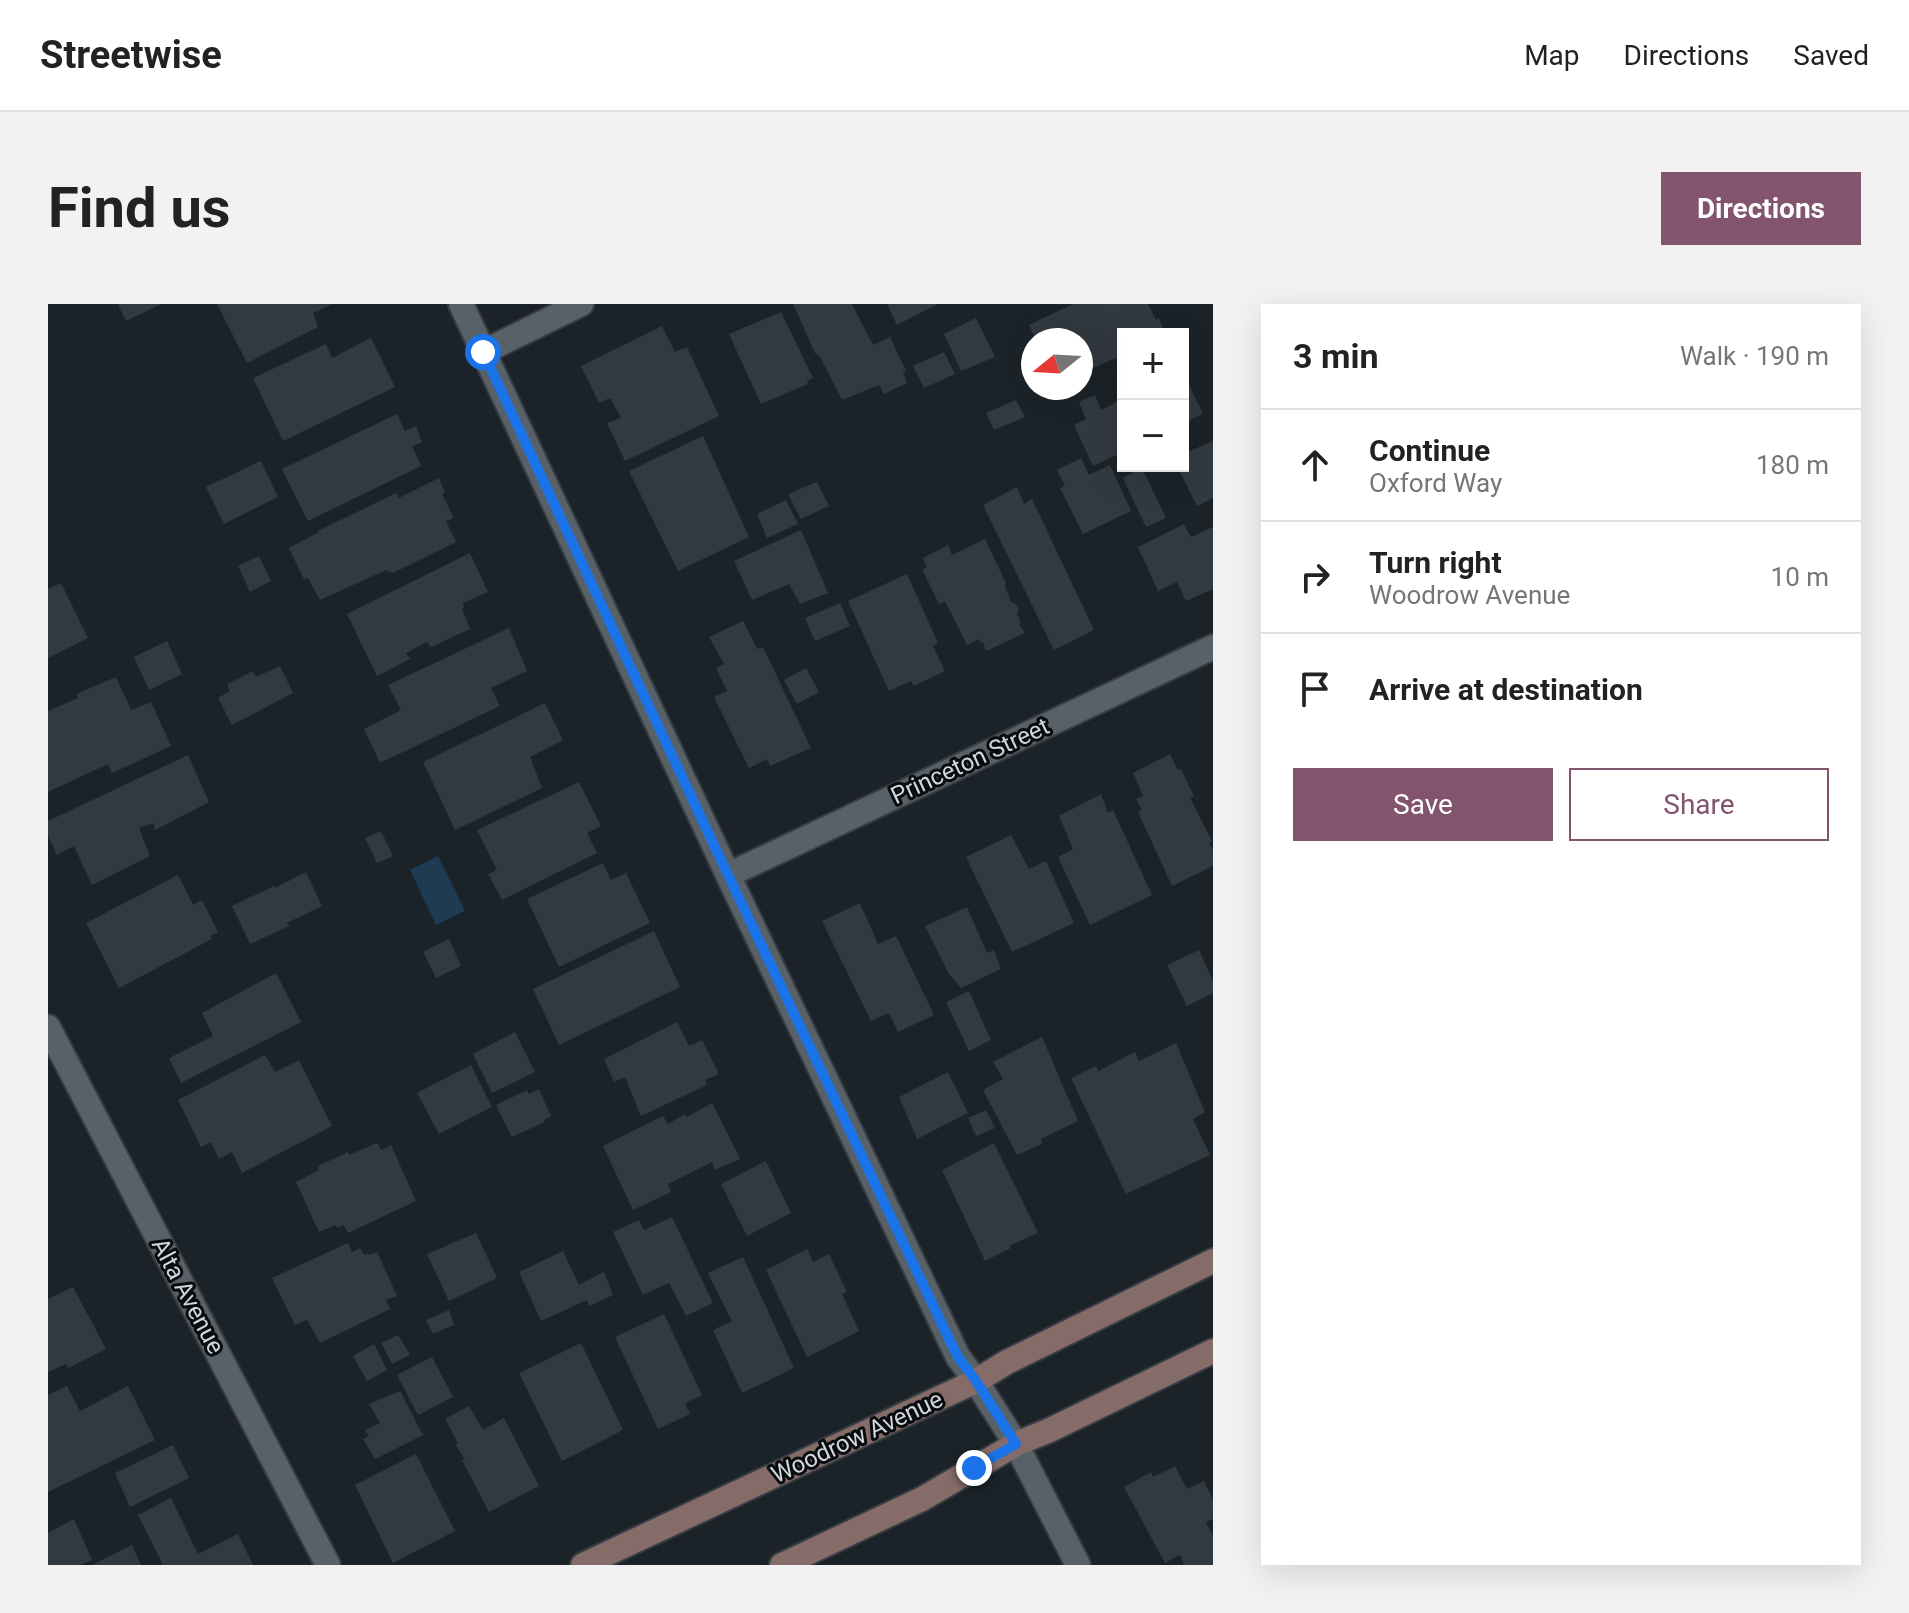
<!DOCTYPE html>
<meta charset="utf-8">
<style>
:root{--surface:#fff;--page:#f2f2f2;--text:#222;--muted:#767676;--line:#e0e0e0;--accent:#82546e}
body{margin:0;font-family:Roboto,sans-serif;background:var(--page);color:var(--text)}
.controls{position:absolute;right:24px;top:24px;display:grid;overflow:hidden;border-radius:0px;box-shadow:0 8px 32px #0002}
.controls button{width:72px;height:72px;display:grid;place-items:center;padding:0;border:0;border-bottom:2px solid var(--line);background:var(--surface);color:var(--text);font:40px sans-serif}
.compass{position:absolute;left:973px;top:24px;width:72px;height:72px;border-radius:50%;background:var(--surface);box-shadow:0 8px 32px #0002;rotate:252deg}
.stop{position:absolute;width:24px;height:24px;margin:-18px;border:6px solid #1a73e8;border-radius:50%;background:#fff}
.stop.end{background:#1a73e8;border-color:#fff;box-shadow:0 2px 8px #0008}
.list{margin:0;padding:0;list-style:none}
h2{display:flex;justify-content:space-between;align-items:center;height:104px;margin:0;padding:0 32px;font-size:34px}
h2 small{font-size:26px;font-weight:400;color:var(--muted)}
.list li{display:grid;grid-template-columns:52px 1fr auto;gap:24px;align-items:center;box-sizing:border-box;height:112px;padding:0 32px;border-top:2px solid var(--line)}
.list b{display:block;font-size:30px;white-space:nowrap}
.list p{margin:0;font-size:26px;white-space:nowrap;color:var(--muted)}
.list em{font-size:26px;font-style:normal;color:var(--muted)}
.actions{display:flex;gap:16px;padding:24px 32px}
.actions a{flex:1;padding:18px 0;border:2px solid var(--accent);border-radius:0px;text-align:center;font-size:28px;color:var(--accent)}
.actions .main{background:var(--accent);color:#fff}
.icon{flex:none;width:44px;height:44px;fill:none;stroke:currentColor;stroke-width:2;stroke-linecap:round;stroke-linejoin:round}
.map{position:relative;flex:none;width:1165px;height:1261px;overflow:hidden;border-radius:0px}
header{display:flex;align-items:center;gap:48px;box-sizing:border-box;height:112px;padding:0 40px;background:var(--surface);border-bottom:2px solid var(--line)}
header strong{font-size:38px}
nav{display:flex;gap:44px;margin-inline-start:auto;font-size:28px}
.intro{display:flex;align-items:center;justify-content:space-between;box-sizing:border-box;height:192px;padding:0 48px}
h1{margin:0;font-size:56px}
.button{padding:20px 36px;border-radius:0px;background:var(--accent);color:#fff;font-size:28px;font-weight:700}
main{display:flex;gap:48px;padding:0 48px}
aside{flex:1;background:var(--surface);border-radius:0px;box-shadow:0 8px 32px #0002}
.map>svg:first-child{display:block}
.water{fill:#1f3a53}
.building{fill:#323a41}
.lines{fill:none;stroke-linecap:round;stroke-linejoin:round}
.street-casing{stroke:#373d42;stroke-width:28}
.secondary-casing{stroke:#373d42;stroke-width:28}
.street{stroke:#586168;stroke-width:24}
.secondary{stroke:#866c69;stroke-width:24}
.route{stroke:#1a73e8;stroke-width:10}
.labels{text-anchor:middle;stroke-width:6;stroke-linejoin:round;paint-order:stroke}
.street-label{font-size:24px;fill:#d3d7dc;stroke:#080c0e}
</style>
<header>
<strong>Streetwise</strong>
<nav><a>Map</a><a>Directions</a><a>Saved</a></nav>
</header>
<div class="intro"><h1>Find us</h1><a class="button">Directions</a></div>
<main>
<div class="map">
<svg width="1165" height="1261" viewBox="0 0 1165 1261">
<rect width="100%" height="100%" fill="#1b2329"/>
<path class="water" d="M 390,552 L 417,607 L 388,621 L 362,566 Z"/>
<g class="building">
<path d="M 70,0 L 113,0 L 78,17 Z"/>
<path d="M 169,0 L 284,0 L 265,9 L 270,23 L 199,59 Z"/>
<path d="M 745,0 L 804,0 L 825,41 L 842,33 L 858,67 L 855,69 L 859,79 L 836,90 L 831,81 L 794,96 L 772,53 L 767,49 Z"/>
<path d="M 839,0 L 890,0 L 849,21 Z"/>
<path d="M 1025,0 L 1100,0 L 1108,16 L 1111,14 L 1117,29 L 1075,30 L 1075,59 L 1071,61 L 1068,54 L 1038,67 L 1036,63 L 1033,64 L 1033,36 L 988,36 L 981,21 Z"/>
<path d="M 733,8 L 765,74 L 759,77 L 760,80 L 713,100 L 681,30 Z"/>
<path d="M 928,14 L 947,53 L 913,67 L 896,30 Z"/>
<path d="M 614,22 L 627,48 L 639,43 L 671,112 L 577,157 L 559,119 L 573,114 L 562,94 L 551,99 L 533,62 Z"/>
<path d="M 323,34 L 347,83 L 235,137 L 205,74 L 278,40 L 284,54 Z"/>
<path d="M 896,48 L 907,70 L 876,84 L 865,62 Z"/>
<path d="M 1135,68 L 1155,110 L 1135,119 Z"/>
<path d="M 1047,91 L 1053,106 L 1075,95 L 1075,148 L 1045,162 L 1026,121 L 1038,115 L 1031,98 Z"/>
<path d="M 968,96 L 977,113 L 946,126 L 938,109 Z"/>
<path d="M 349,110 L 357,127 L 368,122 L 374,138 L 364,142 L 373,162 L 260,217 L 234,165 Z"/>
<path d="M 655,132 L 701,233 L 630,267 L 581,167 Z"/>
<path d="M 1165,137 L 1165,194 L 1149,202 L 1129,162 L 1135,162 L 1135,150 Z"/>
<path d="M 1033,154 L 1041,171 L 1062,161 L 1083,207 L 1035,230 L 1012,184 L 1017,182 L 1009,166 Z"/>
<path d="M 213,157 L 230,193 L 176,220 L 158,183 Z"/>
<path d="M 1094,164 L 1118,214 L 1098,223 L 1075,174 Z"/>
<path d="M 391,174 L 397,188 L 394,190 L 406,214 L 398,217 L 408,238 L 345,269 L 338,266 L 272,296 L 260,274 L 256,276 L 241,244 L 271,228 L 270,227 L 348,189 L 351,194 Z"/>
<path d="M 769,178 L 781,202 L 753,215 L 740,190 Z"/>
<path d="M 969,183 L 976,200 L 984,195 L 1046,326 L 1006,346 L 935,201 Z"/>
<path d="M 738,196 L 750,220 L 719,234 L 709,210 Z"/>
<path d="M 1136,220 L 1143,233 L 1165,223 L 1165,285 L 1138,297 L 1129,278 L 1110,287 L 1090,243 Z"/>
<path d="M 753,226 L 780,289 L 752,300 L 741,280 L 704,296 L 686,257 Z"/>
<path d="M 937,235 L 958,279 L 957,283 L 963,298 L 968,300 L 971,306 L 969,310 L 973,319 L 971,320 L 977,329 L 938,347 L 935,338 L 933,339 L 931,335 L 919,341 L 897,297 L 891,300 L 874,265 L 879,264 L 875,254 L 900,241 L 904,251 Z"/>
<path d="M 422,249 L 440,288 L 415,299 L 416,304 L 414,305 L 422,325 L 383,343 L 379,338 L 358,349 L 362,355 L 329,372 L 299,310 Z"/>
<path d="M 211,252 L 223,277 L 202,288 L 190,262 Z"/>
<path d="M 859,270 L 890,339 L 885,342 L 897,367 L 866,382 L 863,377 L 841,387 L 800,297 Z"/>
<path d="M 13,279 L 40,334 L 0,354 L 0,285 Z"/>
<path d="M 792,299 L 802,322 L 767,337 L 757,314 Z"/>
<path d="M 695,317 L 709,345 L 715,343 L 763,444 L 722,462 L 719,455 L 701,464 L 666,393 L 679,387 L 668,364 L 676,360 L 661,333 Z"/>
<path d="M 461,324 L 479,367 L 443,384 L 452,402 L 332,459 L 316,425 L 353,406 L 340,381 Z"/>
<path d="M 119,337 L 134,370 L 101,386 L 86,353 Z"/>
<path d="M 232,362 L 245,389 L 184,421 L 170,394 L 182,387 L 179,380 L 205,367 L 208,373 Z"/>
<path d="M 758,364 L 771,388 L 749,400 L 736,376 Z"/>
<path d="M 68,373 L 83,406 L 103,398 L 123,442 L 64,469 L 60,460 L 0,488 L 0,407 L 30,394 L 28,390 Z"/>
<path d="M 497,399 L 515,436 L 482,453 L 494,484 L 407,526 L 375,458 Z"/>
<path d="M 1122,450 L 1130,466 L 1133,465 L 1146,492 L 1142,494 L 1164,537 L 1161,538 L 1165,546 L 1165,562 L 1124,582 L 1090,508 L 1094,506 L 1088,495 L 1095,492 L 1085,469 Z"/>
<path d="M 140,451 L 161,498 L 107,526 L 105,519 L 91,524 L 102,552 L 44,581 L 26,542 L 9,551 L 0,532 L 0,517 Z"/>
<path d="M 531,478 L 553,522 L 539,529 L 549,549 L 454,596 L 440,570 L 449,566 L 429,526 Z"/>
<path d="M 1053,490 L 1060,509 L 1065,506 L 1104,591 L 1042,621 L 1010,553 L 1025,545 L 1011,512 Z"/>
<path d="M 333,527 L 345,552 L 329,559 L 317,534 Z"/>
<path d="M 963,531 L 981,565 L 998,557 L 1026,619 L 964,648 L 918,553 Z"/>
<path d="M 555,559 L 563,576 L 578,569 L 602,619 L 511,663 L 479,595 Z"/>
<path d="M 258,568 L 274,602 L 239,619 L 241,622 L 202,640 L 184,602 L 226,582 L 227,584 Z"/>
<path d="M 130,571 L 145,601 L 154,596 L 170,628 L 162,632 L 164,635 L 71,684 L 38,619 Z"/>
<path d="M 812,599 L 830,640 L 848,632 L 886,711 L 850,728 L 841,709 L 823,717 L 774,617 Z"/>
<path d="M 919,603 L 939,649 L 946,646 L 953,665 L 913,684 L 901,670 L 877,622 Z"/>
<path d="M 606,627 L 632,683 L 511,741 L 485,685 Z"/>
<path d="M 401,635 L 413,662 L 388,674 L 375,648 Z"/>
<path d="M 1151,646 L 1165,677 L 1165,689 L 1139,702 L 1119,661 Z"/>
<path d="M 228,669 L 253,718 L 133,779 L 121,754 L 165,732 L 154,709 Z"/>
<path d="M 921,687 L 943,736 L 921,747 L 898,698 Z"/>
<path d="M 629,718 L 641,742 L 654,736 L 671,770 L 657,776 L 659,781 L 593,812 L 577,773 L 566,778 L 556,755 Z"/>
<path d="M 467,728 L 487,768 L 444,789 L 425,750 Z"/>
<path d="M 994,733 L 1030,817 L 993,835 L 994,840 L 969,851 L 935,786 L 955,775 L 945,758 Z"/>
<path d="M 1128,739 L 1157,808 L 1145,815 L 1162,851 L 1078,890 L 1023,774 L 1048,762 L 1050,767 L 1087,748 L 1091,757 Z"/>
<path d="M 217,751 L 227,768 L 251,756 L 284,822 L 194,869 L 184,848 L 171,855 L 163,838 L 153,843 L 130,796 Z"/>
<path d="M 423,761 L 444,803 L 391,830 L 369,789 Z"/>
<path d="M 900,768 L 920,809 L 869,835 L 851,793 Z"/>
<path d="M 491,785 L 503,812 L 496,816 L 497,818 L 464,833 L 448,801 L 479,786 L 481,790 Z"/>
<path d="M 664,799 L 692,855 L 667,866 L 664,858 L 620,880 L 623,888 L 585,906 L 555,842 L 615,812 L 620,820 L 637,810 L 639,813 Z"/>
<path d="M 938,806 L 947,824 L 928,832 L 920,814 Z"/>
<path d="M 329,839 L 333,846 L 343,841 L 368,897 L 300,929 L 296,921 L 289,924 L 288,921 L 271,928 L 248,878 L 271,866 L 270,862 L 300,848 L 301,851 Z"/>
<path d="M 946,839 L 990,929 L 961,942 L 963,944 L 937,957 L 894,866 Z"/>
<path d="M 718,857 L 743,909 L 699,932 L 673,880 Z"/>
<path d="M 624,913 L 665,999 L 638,1012 L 621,979 L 595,991 L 565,928 L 591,916 L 596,926 Z"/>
<path d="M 428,929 L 449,974 L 401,997 L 379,950 Z"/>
<path d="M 300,939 L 304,948 L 312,944 L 316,951 L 320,949 L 321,951 L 329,948 L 349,992 L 338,996 L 342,1005 L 272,1039 L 259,1016 L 247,1021 L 224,974 Z"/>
<path d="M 759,945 L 765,958 L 781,950 L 799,988 L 794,990 L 811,1027 L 759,1053 L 718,966 Z"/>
<path d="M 515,947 L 531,981 L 556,968 L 565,991 L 541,1002 L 539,996 L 493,1017 L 471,968 Z"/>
<path d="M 695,953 L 746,1064 L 694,1089 L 665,1026 L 684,1017 L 660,969 Z"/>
<path d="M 25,983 L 58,1045 L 20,1064 L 18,1060 L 0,1068 L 0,995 Z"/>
<path d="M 401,1006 L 406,1021 L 385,1030 L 378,1016 Z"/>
<path d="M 616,1010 L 654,1091 L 637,1099 L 642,1110 L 610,1125 L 567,1033 Z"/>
<path d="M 350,1031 L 362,1051 L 344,1060 L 333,1039 Z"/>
<path d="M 533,1039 L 575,1126 L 514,1157 L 471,1069 Z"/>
<path d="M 326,1040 L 339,1066 L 319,1077 L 305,1052 Z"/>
<path d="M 384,1053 L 405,1093 L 370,1111 L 349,1071 Z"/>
<path d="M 19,1082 L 32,1107 L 80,1082 L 107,1136 L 0,1188 L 0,1091 Z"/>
<path d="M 352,1087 L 375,1131 L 327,1155 L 315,1135 L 321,1132 L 317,1126 L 332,1119 L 321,1100 Z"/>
<path d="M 421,1102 L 435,1126 L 456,1114 L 491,1182 L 441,1208 L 414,1156 L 417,1155 L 407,1140 L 410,1139 L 397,1115 Z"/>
<path d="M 125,1141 L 141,1174 L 82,1203 L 67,1169 Z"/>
<path d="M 368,1150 L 407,1227 L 345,1259 L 307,1181 Z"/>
<path d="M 1127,1162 L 1139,1185 L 1156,1177 L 1165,1196 L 1165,1215 L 1158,1218 L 1165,1232 L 1165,1261 L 1136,1261 L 1132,1251 L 1117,1259 L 1076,1183 L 1103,1168 L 1105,1173 Z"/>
<path d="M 123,1194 L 150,1250 L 190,1230 L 205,1261 L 115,1261 L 90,1211 Z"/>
<path d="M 26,1215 L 44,1256 L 33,1261 L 0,1261 L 0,1229 Z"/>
<path d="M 84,1241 L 93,1261 L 44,1261 Z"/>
</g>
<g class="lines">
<defs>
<g id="street">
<path d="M 413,0 L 680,571 L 910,1053 L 928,1077 L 968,1140 L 1030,1261"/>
<path d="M 435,48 L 533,0"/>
<path d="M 680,571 L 1165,343"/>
<path d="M 0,723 L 280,1261"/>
</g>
<g id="secondary">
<path d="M 535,1261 L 928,1077 L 959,1058 L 1165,957"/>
<path d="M 734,1261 L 874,1195 L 968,1140 L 1002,1126 L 1165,1047"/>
</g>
</defs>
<use href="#street" class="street-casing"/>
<use href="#secondary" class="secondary-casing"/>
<use href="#street" class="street"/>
<use href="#secondary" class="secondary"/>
</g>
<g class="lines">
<path class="route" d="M 435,48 L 680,571 L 903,1039 L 910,1053 L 928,1077 L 968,1140 L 926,1164"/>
</g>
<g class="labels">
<g class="street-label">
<text transform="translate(922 457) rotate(-25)" y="8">Princeton Street</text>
<text transform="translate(140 992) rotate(62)" y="8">Alta Avenue</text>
<text transform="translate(809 1133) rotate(-25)" y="8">Woodrow Avenue</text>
</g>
</g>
</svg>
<div class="controls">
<button>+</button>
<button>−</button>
</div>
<svg class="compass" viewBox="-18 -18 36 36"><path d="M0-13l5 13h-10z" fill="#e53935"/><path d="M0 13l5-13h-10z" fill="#767676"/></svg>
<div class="stop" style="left:435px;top:48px"></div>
<div class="stop end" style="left:926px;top:1164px"></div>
</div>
<aside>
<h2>3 min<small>Walk · 190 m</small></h2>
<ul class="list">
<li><svg class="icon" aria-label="ahead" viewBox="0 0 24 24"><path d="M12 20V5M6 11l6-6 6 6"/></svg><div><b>Continue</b><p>Oxford Way</p></div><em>180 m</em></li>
<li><svg class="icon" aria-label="right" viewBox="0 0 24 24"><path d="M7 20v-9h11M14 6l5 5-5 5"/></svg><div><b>Turn right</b><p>Woodrow Avenue</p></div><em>10 m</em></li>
<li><svg class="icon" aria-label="arrive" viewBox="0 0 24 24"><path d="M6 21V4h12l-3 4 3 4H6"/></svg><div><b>Arrive at destination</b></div></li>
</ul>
<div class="actions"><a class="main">Save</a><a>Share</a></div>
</aside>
</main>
